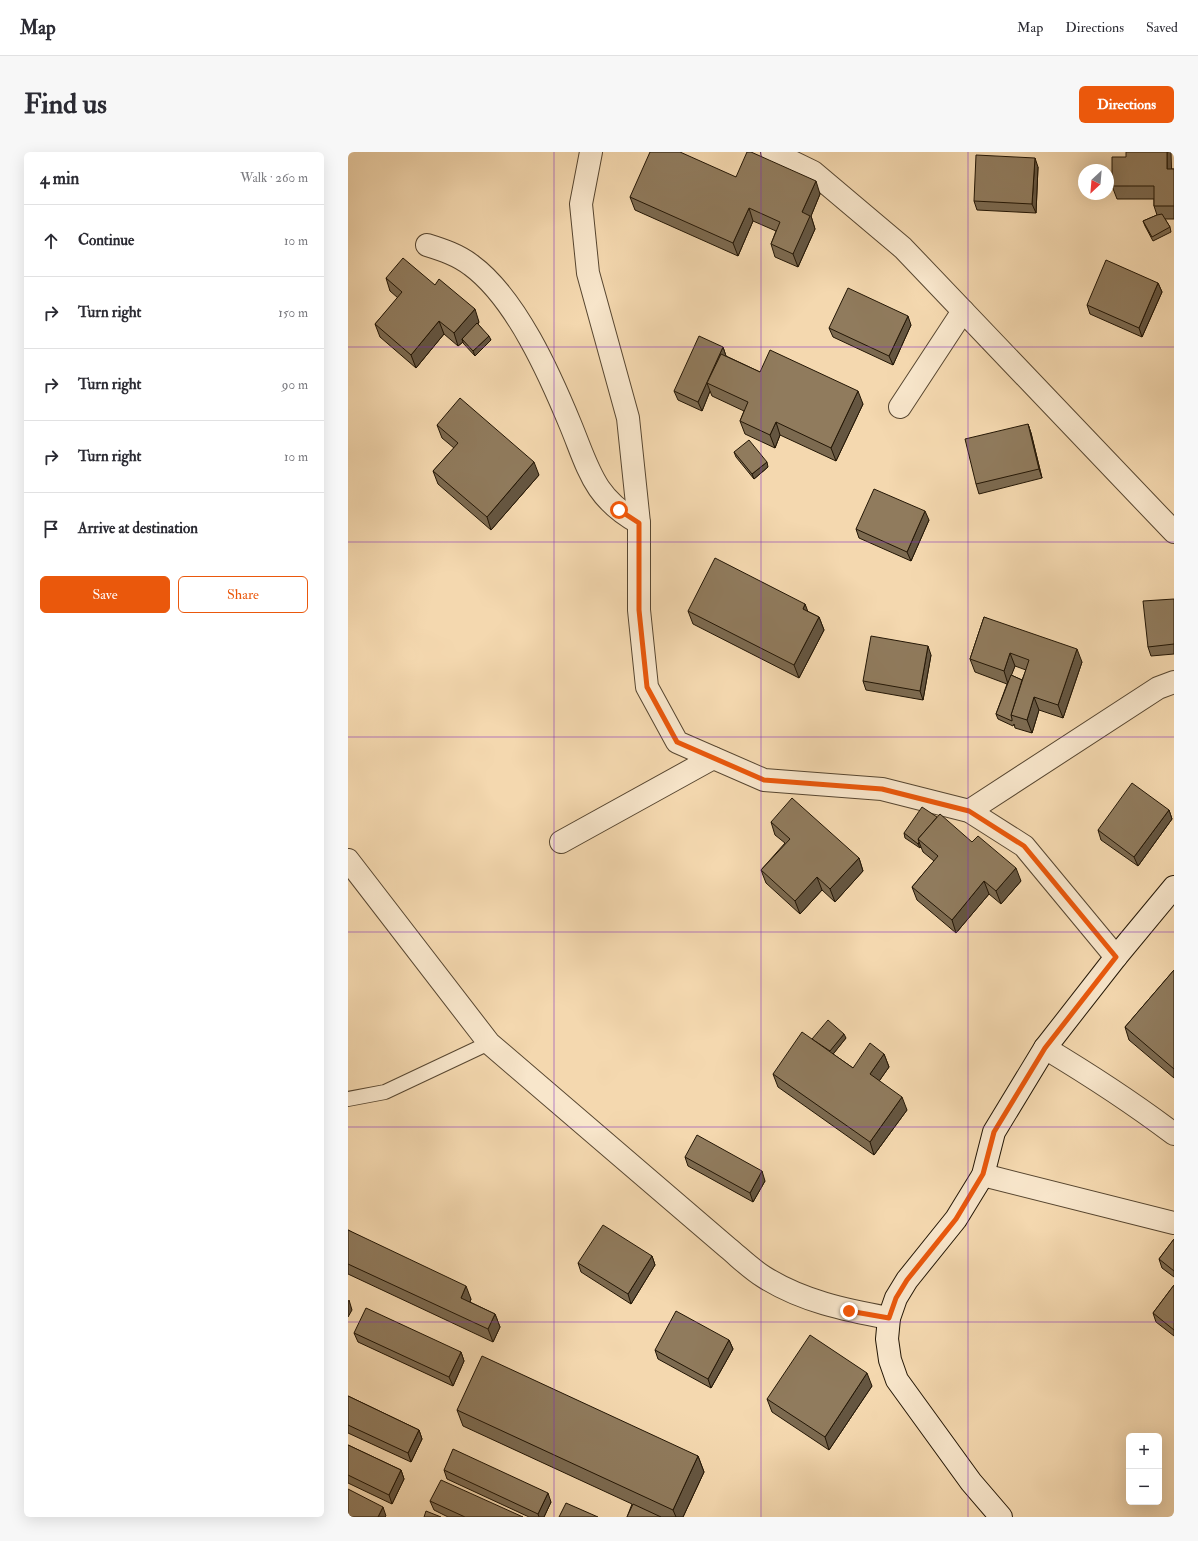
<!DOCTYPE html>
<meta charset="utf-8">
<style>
:root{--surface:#fff;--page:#f7f7f7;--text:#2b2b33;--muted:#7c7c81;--line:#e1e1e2;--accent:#ea580c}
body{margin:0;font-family:"IM FELL Double Pica",serif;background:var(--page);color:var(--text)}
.controls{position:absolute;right:12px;bottom:12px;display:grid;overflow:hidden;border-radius:6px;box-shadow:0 4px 16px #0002}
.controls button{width:36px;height:36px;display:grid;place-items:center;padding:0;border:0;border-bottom:1px solid var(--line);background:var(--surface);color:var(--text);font:20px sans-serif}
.compass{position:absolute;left:730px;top:12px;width:36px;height:36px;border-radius:50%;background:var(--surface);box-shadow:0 4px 16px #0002;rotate:206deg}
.stop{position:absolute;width:12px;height:12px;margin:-9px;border:3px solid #ea580c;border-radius:50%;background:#fff}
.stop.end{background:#ea580c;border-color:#fff;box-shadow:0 1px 4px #0008}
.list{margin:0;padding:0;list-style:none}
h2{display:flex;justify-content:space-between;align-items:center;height:52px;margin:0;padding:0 16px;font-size:17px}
h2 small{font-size:13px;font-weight:400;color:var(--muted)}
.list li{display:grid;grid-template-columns:26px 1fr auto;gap:12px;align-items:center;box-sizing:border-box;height:72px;padding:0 16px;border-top:1px solid var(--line)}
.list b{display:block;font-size:15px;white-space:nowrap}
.list em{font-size:13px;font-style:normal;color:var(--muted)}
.actions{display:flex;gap:8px;padding:12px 16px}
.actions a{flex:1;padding:9px 0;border:1px solid var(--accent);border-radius:6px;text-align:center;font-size:14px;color:var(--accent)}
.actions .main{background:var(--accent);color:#fff}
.icon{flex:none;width:22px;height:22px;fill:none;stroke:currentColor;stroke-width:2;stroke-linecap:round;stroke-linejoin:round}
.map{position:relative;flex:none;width:826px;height:1365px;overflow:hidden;border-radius:6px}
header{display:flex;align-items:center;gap:24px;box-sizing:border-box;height:56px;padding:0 20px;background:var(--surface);border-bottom:1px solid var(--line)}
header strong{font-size:19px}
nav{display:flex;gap:22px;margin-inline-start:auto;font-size:14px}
.intro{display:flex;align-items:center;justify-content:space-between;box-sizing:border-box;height:96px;padding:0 24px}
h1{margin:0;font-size:28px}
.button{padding:10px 18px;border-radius:6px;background:var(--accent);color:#fff;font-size:14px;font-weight:700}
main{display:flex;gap:24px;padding:0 24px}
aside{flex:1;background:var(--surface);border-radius:6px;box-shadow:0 4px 16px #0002}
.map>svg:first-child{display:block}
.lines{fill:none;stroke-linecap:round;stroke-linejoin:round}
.lane-casing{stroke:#574630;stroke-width:16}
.street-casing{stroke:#574630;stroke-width:24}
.secondary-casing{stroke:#231605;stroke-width:24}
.lane{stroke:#f8e6cb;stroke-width:14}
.street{stroke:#f8e6cb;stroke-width:22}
.secondary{stroke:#f8e6cb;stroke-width:22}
.wall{fill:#7c6a50;stroke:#231605;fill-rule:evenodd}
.shaded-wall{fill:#655641;stroke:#231605}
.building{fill:#907b5d;stroke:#231605}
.route{stroke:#ea580c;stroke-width:5}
.grid{fill:none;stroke:#7b2cbf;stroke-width:1;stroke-opacity:0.55}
</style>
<header>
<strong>Map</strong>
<nav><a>Map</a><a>Directions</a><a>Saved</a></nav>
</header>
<div class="intro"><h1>Find us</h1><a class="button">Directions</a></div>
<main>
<aside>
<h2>4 min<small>Walk · 260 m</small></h2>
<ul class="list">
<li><svg class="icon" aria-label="ahead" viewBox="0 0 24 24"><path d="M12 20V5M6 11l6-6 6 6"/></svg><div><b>Continue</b></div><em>10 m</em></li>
<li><svg class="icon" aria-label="right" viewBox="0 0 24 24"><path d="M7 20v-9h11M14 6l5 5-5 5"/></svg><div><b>Turn right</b></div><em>150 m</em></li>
<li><svg class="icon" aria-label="right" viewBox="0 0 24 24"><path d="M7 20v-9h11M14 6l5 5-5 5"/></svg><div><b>Turn right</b></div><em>90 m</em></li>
<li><svg class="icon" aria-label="right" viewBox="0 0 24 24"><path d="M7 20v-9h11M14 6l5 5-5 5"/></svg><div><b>Turn right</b></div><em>10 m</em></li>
<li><svg class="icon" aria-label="arrive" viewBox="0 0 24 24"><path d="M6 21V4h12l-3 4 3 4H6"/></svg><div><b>Arrive at destination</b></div></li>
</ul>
<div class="actions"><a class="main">Save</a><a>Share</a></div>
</aside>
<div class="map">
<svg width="826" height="1365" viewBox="0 0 826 1365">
<rect width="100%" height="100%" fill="#f4d8af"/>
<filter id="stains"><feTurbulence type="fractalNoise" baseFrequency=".005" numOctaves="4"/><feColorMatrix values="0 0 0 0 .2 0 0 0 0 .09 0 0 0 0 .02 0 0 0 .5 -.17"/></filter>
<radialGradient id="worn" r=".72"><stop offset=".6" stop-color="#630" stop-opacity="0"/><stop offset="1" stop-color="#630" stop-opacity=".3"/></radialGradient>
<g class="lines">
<defs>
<path id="lane" d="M 0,947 L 37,940 L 141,891"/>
<g id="street">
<path d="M 243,0 L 233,52 L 240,121 L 280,266 L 291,371 L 291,458 L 299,535 L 329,590 L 416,628 L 534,637 L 621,659 L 676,694 L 768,805"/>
<path d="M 424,0 L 465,20 L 555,96 L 826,380"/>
<path d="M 79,93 C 95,98 110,103 123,113 C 168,146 202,223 223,274 C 241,318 246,346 291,371"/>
<path d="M 552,255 L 615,159"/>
<path d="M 621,659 L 810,536 L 826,530"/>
<path d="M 213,690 L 365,606"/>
<path d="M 0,708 L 141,891 L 380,1096 C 392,1106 403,1117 416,1125 C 454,1149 497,1158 541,1166"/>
<path d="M 697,896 C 742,923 785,951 826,982"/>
<path d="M 635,1023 L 826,1071"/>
</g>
<path id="secondary" d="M 653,1365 L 623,1330 L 549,1228 L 542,1208 L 539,1187 L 541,1166 L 548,1146 L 559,1128 L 608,1067 L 635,1023 L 646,980 L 697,896 L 768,805 L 826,735"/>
</defs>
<use href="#lane" class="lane-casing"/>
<use href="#street" class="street-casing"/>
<use href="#secondary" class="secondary-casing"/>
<use href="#lane" class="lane"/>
<use href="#street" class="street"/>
<use href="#secondary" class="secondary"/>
</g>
<g class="wall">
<path d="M 778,5 L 824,17 L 826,17 L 826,67 L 817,67 L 822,75 L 823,80 L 805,89 L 797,74 L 795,69 L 809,63 L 806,54 L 806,47 L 769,47 L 764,34 Z"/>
<path d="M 690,15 L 688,61 L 629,58 L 626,49 Z"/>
<path d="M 388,25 L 472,42 L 463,64 L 467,77 L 450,115 L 427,105 L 423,92 L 428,79 L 405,69 L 390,104 L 287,58 L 282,45 Z"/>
<path d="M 38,126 L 131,170 L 130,172 L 143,188 L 127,204 L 115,191 L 115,190 L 110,194 L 96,182 L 68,216 L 32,185 L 27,172 L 50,146 L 42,139 Z"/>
<path d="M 810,131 L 814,140 L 794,185 L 742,162 L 739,153 Z"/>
<path d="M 563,173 L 545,213 L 485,185 L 481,176 Z"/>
<path d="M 375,195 L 378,204 L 412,220 L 515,252 L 488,309 L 432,283 L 427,296 L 397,282 L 392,269 L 396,259 L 364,244 L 362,239 L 354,259 L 330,248 L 326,239 Z"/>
<path d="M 680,272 L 683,281 L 694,326 L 631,342 L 628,332 Z"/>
<path d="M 89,273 L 191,323 L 143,378 L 90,332 L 85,319 L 106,296 L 94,286 Z"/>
<path d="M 386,300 L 420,315 L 406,327 L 388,305 Z"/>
<path d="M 581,368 L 563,409 L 511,386 L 508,377 Z"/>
<path d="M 826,447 L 826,502 L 803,504 L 800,495 Z"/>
<path d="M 457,452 L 459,459 L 471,465 L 476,478 L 451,526 L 345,472 L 340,459 Z"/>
<path d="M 636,465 L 734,510 L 715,566 L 691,558 L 684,581 L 667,576 L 666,572 L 665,574 L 650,567 L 648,562 L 659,532 L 627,520 L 622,507 ZM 667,514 L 678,518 L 674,528 L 663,523 Z"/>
<path d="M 583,503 L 575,548 L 518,538 L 515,529 Z"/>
<path d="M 821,658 L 824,667 L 790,714 L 753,688 L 750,678 Z"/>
<path d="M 423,670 L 511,706 L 515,719 L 487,750 L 474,738 L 452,762 L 418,731 L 413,718 L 437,691 L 427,683 Z"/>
<path d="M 556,681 L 624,690 L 673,729 L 653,752 L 641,742 L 608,781 L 569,748 L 564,735 L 586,709 L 575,700 L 573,695 L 572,696 L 557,686 Z"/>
<path d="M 826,818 L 826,926 L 781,888 L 777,875 Z"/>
<path d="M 498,886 L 485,902 L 505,916 L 536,902 L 541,915 L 531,929 L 559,958 L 526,1003 L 430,935 L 425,922 L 464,887 Z"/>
<path d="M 337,1005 L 417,1029 L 405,1050 L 340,1014 Z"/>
<path d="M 0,1078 L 123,1147 L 122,1150 L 147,1162 L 152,1175 L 145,1190 L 0,1122 Z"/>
<path d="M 826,1087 L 826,1125 L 814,1116 L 811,1107 Z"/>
<path d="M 304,1104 L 307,1113 L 283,1152 L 233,1120 L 230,1111 Z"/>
<path d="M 826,1133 L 826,1184 L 808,1170 L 805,1161 Z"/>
<path d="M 6,1181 L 113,1200 L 116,1209 L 105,1234 L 10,1190 Z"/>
<path d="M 381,1188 L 385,1197 L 363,1236 L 310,1207 L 307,1198 Z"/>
<path d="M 524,1234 L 481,1298 L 424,1260 L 419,1247 Z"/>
<path d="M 0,1244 L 71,1278 L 74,1287 L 63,1310 L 0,1281 Z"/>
<path d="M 109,1258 L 350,1304 L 356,1320 L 335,1365 L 279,1365 L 284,1352 L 115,1274 Z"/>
<path d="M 0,1293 L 53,1318 L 56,1327 L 44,1352 L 0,1331 Z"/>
<path d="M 96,1318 L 203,1350 L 196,1365 L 181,1365 L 99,1327 Z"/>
<path d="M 82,1349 L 175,1365 L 100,1365 L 86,1358 Z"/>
</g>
<g class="shaded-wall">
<path d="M 819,0 L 823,0 L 824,30 L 819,17 Z"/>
<path d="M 687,6 L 690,15 L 688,61 L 684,52 Z"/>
<path d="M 468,29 L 472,42 L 463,64 L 467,77 L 450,115 L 445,102 L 454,60 Z"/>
<path d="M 401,56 L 405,69 L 390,104 L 385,91 Z"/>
<path d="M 810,131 L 814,140 L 794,185 L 791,176 Z"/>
<path d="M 127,157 L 131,170 L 115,189 L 114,187 L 115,190 L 110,194 L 106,181 Z"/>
<path d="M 560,164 L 563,173 L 545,213 L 541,204 Z"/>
<path d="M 91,169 L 96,182 L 68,216 L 63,203 Z"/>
<path d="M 141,184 L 143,188 L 127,204 L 125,199 Z"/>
<path d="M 375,195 L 378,204 L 365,233 L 359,231 L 362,239 L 354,259 L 350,250 Z"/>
<path d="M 510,239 L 515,252 L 488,309 L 483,296 Z"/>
<path d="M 428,270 L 432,283 L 427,296 L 422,283 Z"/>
<path d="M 680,272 L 683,281 L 694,326 L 691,317 Z"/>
<path d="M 186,310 L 191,323 L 143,378 L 139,365 Z"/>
<path d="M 419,310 L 420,315 L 406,327 L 404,322 Z"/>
<path d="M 577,359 L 581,368 L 563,409 L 559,400 Z"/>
<path d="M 457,452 L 462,465 L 455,457 Z"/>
<path d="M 471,465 L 476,478 L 451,526 L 446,513 Z"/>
<path d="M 580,494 L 583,503 L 575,548 L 572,539 Z"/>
<path d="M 729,497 L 734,510 L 715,566 L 710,553 Z"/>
<path d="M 662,501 L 667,514 L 660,532 L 656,519 Z"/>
<path d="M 686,545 L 691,558 L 684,581 L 679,568 Z"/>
<path d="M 821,658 L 824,667 L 790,714 L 786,705 Z"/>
<path d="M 571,690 L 573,695 L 572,696 L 570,692 Z"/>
<path d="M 511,706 L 515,719 L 487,750 L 482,737 Z"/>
<path d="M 668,716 L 673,729 L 653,752 L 648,739 Z"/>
<path d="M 469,725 L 474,738 L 452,762 L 447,749 Z"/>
<path d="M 636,729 L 641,742 L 608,781 L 604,768 Z"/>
<path d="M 496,882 L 498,886 L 482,906 L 480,901 Z"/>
<path d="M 536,902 L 541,915 L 527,935 L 522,922 Z"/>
<path d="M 554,945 L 559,958 L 526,1003 L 522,990 Z"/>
<path d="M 414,1019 L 417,1029 L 405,1050 L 402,1041 Z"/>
<path d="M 304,1104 L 307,1113 L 283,1152 L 280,1142 Z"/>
<path d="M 118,1134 L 123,1147 L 118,1159 L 113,1146 Z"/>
<path d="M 1,1148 L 4,1158 L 0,1165 L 0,1150 Z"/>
<path d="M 147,1162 L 152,1175 L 145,1190 L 140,1177 Z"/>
<path d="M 381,1188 L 385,1197 L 363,1236 L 360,1227 Z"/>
<path d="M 113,1200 L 116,1209 L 105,1234 L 101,1225 Z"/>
<path d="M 519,1221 L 524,1234 L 481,1298 L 477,1285 Z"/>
<path d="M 71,1278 L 74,1287 L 63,1310 L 60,1301 Z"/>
<path d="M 350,1304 L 356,1320 L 335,1365 L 328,1365 L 325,1358 Z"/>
<path d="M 53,1318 L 56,1327 L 44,1352 L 41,1343 Z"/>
<path d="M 200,1341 L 203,1350 L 196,1365 L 191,1365 L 190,1362 Z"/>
<path d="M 35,1355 L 38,1364 L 37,1365 L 30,1365 Z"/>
</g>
<g class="building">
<path d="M 302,0 L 332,0 L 388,25 L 399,0 L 403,0 L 468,29 L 454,60 L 462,64 L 445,102 L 423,92 L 432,70 L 401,56 L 385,91 L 282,45 Z"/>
<path d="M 778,0 L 819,0 L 819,17 L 826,17 L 826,54 L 806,54 L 806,34 L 764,34 L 764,5 L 778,5 Z"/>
<path d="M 628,3 L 687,6 L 684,52 L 626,49 Z"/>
<path d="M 814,62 L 822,75 L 804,85 L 795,69 L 809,63 Z"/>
<path d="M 55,106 L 87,133 L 91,127 L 127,157 L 106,181 L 91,169 L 63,203 L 27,172 L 54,140 L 38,126 Z"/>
<path d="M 758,108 L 810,131 L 791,176 L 739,153 Z"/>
<path d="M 500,136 L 560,164 L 541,204 L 481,176 Z"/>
<path d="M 129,171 L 141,184 L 125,199 L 114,187 Z"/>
<path d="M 351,184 L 375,195 L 350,250 L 326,239 Z"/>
<path d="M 422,198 L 510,239 L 483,296 L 428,270 L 422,283 L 392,269 L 400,250 L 359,231 L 373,202 L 412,220 Z"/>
<path d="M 112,246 L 186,310 L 139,365 L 85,319 L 110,291 L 89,273 Z"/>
<path d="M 680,272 L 691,317 L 628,332 L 617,287 Z"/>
<path d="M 401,288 L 419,310 L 404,322 L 386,300 Z"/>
<path d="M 526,337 L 577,359 L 559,400 L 508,377 Z"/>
<path d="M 367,406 L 457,452 L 455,457 L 471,465 L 446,513 L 340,459 Z"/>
<path d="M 826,447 L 826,492 L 800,495 L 795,449 Z"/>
<path d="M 636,465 L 729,497 L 710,553 L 686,545 L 679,568 L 663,563 L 681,508 L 662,501 L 656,519 L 622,507 Z"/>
<path d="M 523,484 L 580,494 L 572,539 L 515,529 Z"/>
<path d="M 663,523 L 674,528 L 663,563 L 664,567 L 664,569 L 648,562 Z"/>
<path d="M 784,631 L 821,658 L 786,705 L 750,678 Z"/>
<path d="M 444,646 L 511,706 L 482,737 L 469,725 L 447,749 L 413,718 L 442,687 L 423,670 Z"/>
<path d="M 574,655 L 589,665 L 570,687 L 571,690 L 570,692 L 556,681 Z"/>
<path d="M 592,662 L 624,690 L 630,684 L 668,716 L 648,739 L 636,729 L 604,768 L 564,735 L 590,704 L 570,687 Z"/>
<path d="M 826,818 L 826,917 L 777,875 Z"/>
<path d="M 480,868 L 496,882 L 482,899 L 464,887 Z"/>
<path d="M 454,880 L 505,916 L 522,891 L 536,902 L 522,922 L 554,945 L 522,990 L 425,922 Z"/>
<path d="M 349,983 L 414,1019 L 402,1041 L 337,1005 Z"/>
<path d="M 255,1073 L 304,1104 L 280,1142 L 230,1111 Z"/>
<path d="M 0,1078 L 118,1134 L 113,1146 L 147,1162 L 140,1177 L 0,1112 Z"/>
<path d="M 826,1087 L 826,1119 L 811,1107 Z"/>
<path d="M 826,1133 L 826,1178 L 805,1161 Z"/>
<path d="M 18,1156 L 113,1200 L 101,1225 L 6,1181 Z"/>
<path d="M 328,1159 L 381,1188 L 360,1227 L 307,1198 Z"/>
<path d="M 462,1183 L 519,1221 L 477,1285 L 419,1247 Z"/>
<path d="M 134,1204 L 350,1304 L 325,1358 L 109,1258 Z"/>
<path d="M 0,1244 L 71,1278 L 60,1301 L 0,1273 Z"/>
<path d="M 0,1293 L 53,1318 L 41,1343 L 0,1323 Z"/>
<path d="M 105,1297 L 200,1341 L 190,1362 L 96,1318 Z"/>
<path d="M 93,1328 L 175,1365 L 117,1365 L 82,1349 Z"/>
<path d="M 0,1337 L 35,1355 L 30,1365 L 0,1365 Z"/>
<path d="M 218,1351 L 250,1365 L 211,1365 Z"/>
<path d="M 285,1352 L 313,1365 L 279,1365 Z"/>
<path d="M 78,1359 L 93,1365 L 76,1365 Z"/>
</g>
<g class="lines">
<path class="route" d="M 271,358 L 291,371 L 291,458 L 299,535 L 329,590 L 416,628 L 534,637 L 621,659 L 676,694 L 768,805 L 697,896 L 646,980 L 635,1022 L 608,1067 L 559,1128 L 548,1146 L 541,1166 L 501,1159"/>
</g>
<path class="grid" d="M 206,0 L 206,1365M 413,0 L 413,1365M 620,0 L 620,1365M 0,195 L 826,195M 0,390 L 826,390M 0,585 L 826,585M 0,780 L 826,780M 0,975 L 826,975M 0,1170 L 826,1170"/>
<rect width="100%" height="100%" filter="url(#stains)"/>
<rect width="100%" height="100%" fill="url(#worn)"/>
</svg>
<div class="controls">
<button>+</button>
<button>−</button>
</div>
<svg class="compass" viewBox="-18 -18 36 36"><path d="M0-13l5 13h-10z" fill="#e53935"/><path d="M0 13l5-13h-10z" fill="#7c7c81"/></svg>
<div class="stop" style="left:271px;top:358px"></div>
<div class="stop end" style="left:501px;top:1159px"></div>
</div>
</main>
